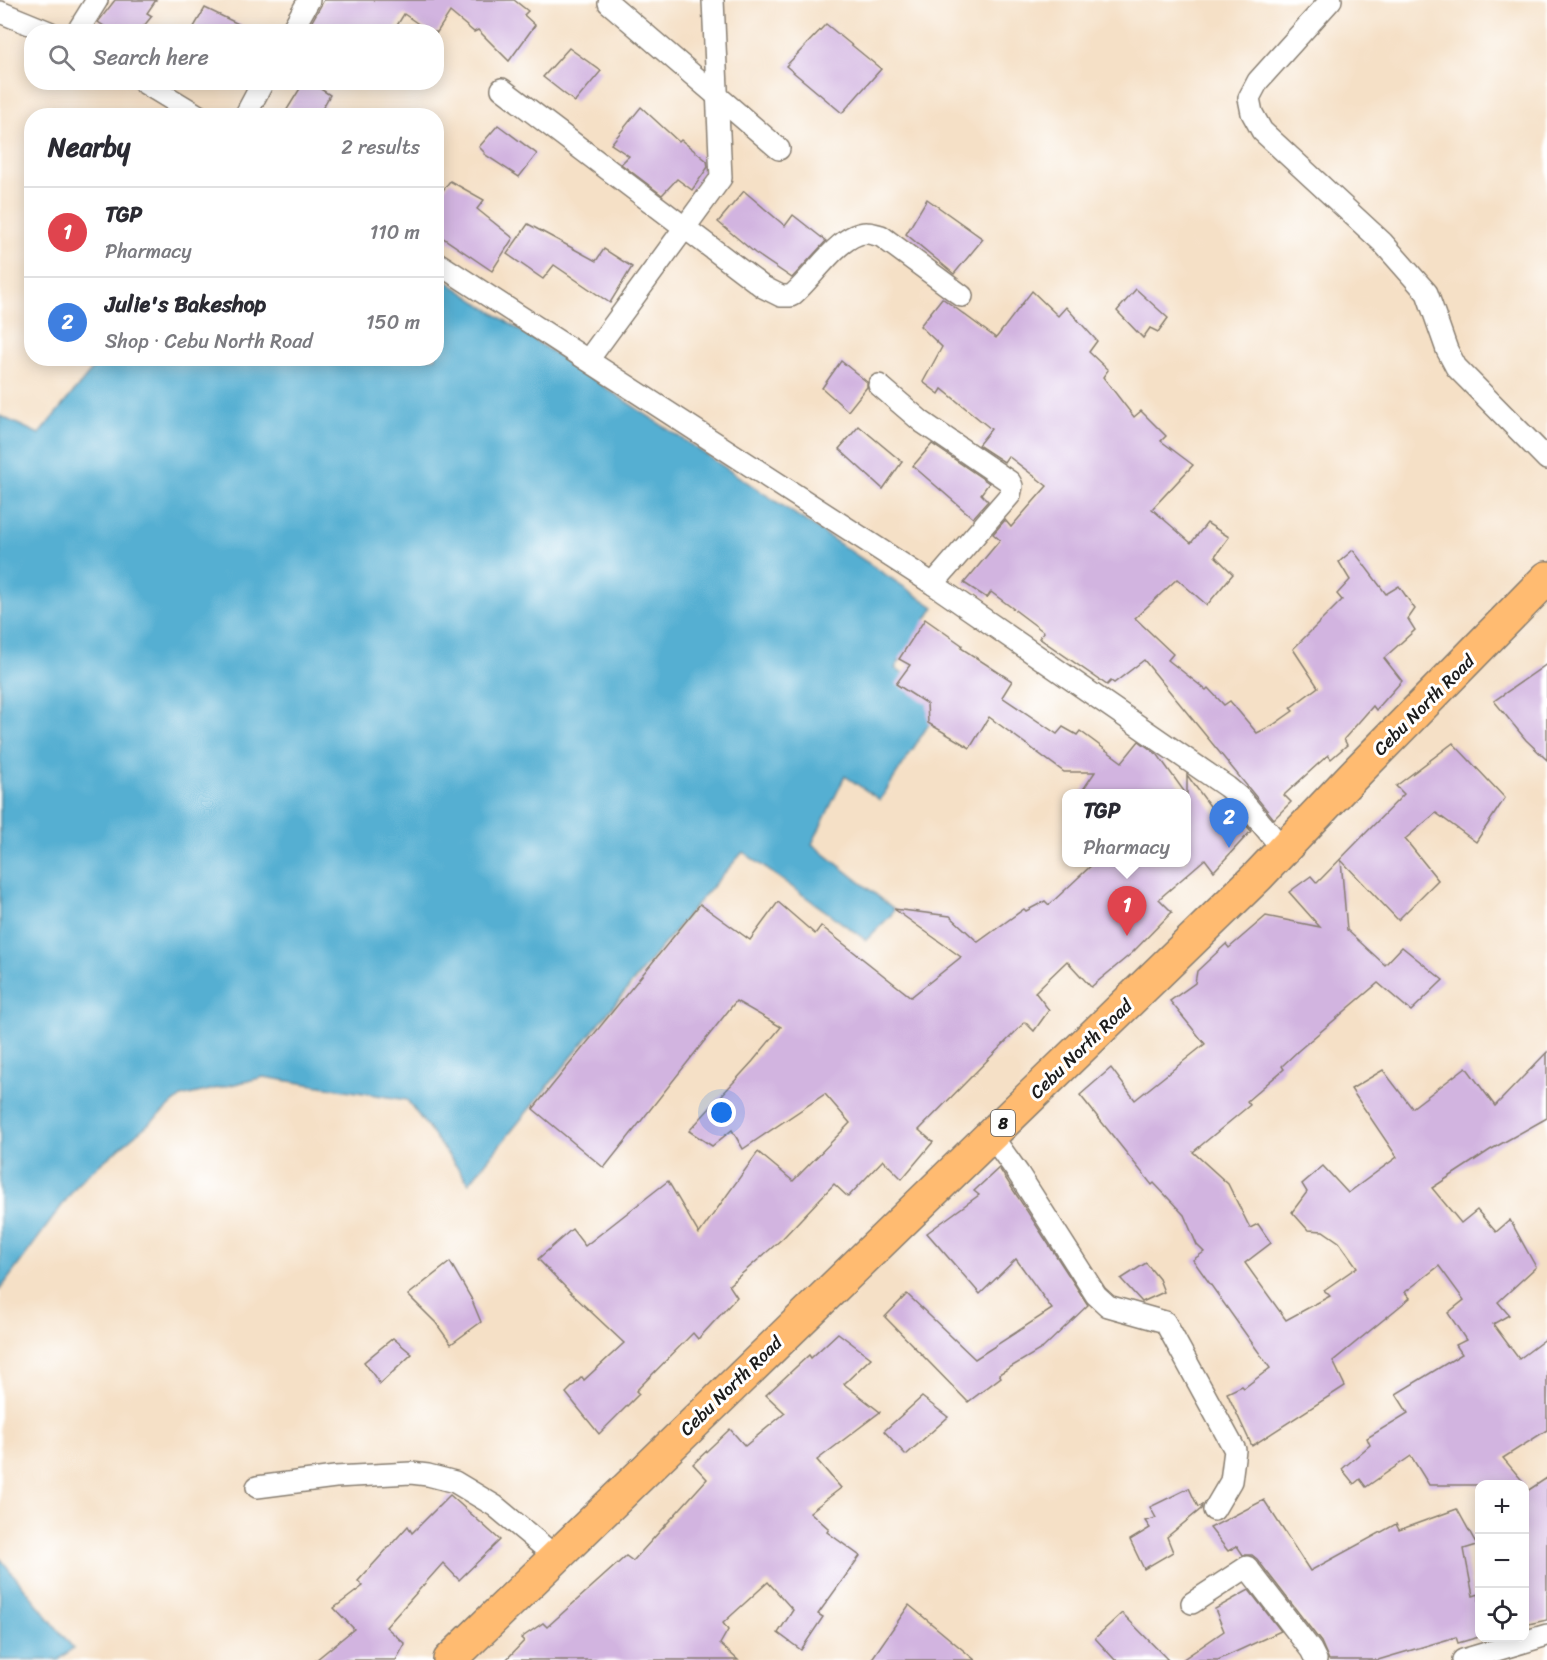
<!DOCTYPE html>
<meta charset="utf-8">
<style>
:root{--surface:#fff;--page:#f2f2f3;--text:#2b2b33;--muted:#7c7c81;--line:#e1e1e2;--accent:#d93025}
body{margin:0;font-family:Sriracha,sans-serif;background:var(--page);color:var(--text)}
.controls{position:absolute;right:18px;bottom:18px;display:grid;overflow:hidden;border-radius:12px;box-shadow:0 3px 15px #0003}
.controls button{width:54px;height:54px;display:grid;place-items:center;padding:0;border:0;border-bottom:2px solid var(--line);background:var(--surface);color:var(--text);font:30px sans-serif}
.you{position:absolute;left:722px;top:1113px;width:21px;height:21px;margin:-15px;border:4px solid #fff;border-radius:50%;background:#1a73e8;box-shadow:0 0 0 9px #1a73e833}
.badge{display:grid;place-items:center;width:39px;height:39px;border-radius:50%;background:var(--accent);color:#fff;font-size:20px;font-weight:700}
.pin{position:absolute;translate:-50% -50px;filter:drop-shadow(0 2px 3px #0008)}
.pin::after{content:'';position:absolute;top:32px;width:21px;height:18px;background:inherit;clip-path:polygon(0 0,100% 0,50% 100%)}
.popup{position:absolute;left:1062px;top:789px;width:129px;height:78px;box-sizing:border-box;display:grid;place-content:center;border-radius:12px;background:var(--surface);filter:drop-shadow(0 2px 4px #0005);font-size:20px;white-space:nowrap;color:var(--muted)}
.popup b{font-size:22px;color:var(--text)}
.popup::after{content:'';position:absolute;left:50%;top:100%;margin-left:-12px;border:12px solid transparent;border-top-color:var(--surface)}
.list{margin:0;padding:0;list-style:none}
h2{display:flex;justify-content:space-between;align-items:center;height:78px;margin:0;padding:0 24px;font-size:26px}
h2 small{font-size:20px;font-weight:400;color:var(--muted)}
.list li{display:grid;grid-template-columns:39px 1fr auto;gap:18px;align-items:center;box-sizing:border-box;height:90px;padding:0 24px;border-top:2px solid var(--line)}
.list b{display:block;font-size:22px;white-space:nowrap}
.list p{margin:0;font-size:20px;white-space:nowrap;color:var(--muted)}
.list em{font-size:20px;font-style:normal;color:var(--muted)}
.icon{flex:none;width:33px;height:33px;fill:none;stroke:currentColor;stroke-width:2;stroke-linecap:round;stroke-linejoin:round}
.map{position:relative;flex:none;width:1547px;height:1660px;overflow:hidden}
.search{position:absolute;background:var(--surface);box-shadow:0 3px 15px #0003;left:24px;top:24px;width:420px;height:66px;display:flex;align-items:center;gap:15px;box-sizing:border-box;padding:0 21px;border-radius:24px;color:var(--muted);font-size:22px}
.panel{position:absolute;background:var(--surface);box-shadow:0 3px 15px #0003;left:24px;top:108px;width:420px;height:258px;border-radius:24px}
.map>svg:first-child{display:block}
.water{fill:#55afd2;stroke:#386677;stroke-width:1.5}
.building{fill:#d2b4e0}
.lines{fill:none;stroke-linecap:round;stroke-linejoin:round}
.minor-casing{stroke:#887e71;stroke-width:24}
.primary-casing{stroke:#887e71;stroke-width:36}
.minor{stroke:#fff;stroke-width:21}
.primary{stroke:#ffbb71;stroke-width:33}
.labels{text-anchor:middle;stroke-width:6;stroke-linejoin:round;paint-order:stroke}
.shield{fill:#fff;stroke:#606060;stroke-width:1.5}
.shield-label{font-size:16px;font-weight:bold;fill:#1c1c1c}
.street-label{font-size:18px;fill:#1c1c1c;stroke:#fff}
</style>
<div class="map">
<svg width="1547" height="1660" viewBox="0 0 1547 1660">
<rect width="100%" height="100%" fill="#fff"/>
<filter id="ink" filterUnits="userSpaceOnUse"><feTurbulence type="fractalNoise" baseFrequency=".0167" numOctaves="2"/><feDisplacementMap in="SourceGraphic" scale="12" xChannelSelector="R" yChannelSelector="G"/><feConvolveMatrix kernelMatrix="1 2 1 2 8 2 1 2 1" color-interpolation-filters="sRGB"/></filter>
<filter id="wash" filterUnits="userSpaceOnUse"><feTurbulence type="fractalNoise" baseFrequency=".008" numOctaves="4" result="noise"/><feDisplacementMap in="SourceGraphic" scale="24" xChannelSelector="R" yChannelSelector="G"/><feGaussianBlur stdDeviation="1.35" result="paint"/><feColorMatrix in="noise" values="0 0 0 0 0 0 0 0 0 0 0 0 0 0 0 0 0 1.4 0 .05"/><feComposite in="paint" operator="in"/></filter>
<g filter="url(#wash)">
<rect width="100%" height="100%" fill="#f5e0c6"/>
<g class="water">
<path d="M 437,275 L 934,607 L 895,668 L 942,704 L 880,800 L 845,776 L 812,844 L 894,909 L 891,915 L 866,940 L 743,852 L 695,906 L 469,1183 L 407,1100 L 264,1077 L 181,1097 L 80,1181 L 0,1290 L 0,416 L 39,434 L 99,361 L 106,359 L 436,358 Z"/>
<path d="M 0,1558 L 73,1648 L 59,1660 L 0,1660 Z"/>
</g>
<g id="blocks">
<g class="building">
<path d="M 115,0 L 156,0 L 147,13 L 152,16 L 139,32 L 113,32 L 98,22 Z"/>
<path d="M 324,0 L 514,0 L 528,11 L 524,15 L 535,25 L 509,61 L 478,30 L 474,32 L 450,12 L 436,34 L 436,32 L 430,32 L 404,14 L 393,32 L 306,32 Z"/>
<path d="M 205,8 L 255,32 L 191,32 Z"/>
<path d="M 826,24 L 881,69 L 842,113 L 786,66 Z"/>
<path d="M 569,48 L 601,71 L 575,102 L 543,77 Z"/>
<path d="M 304,82 L 310,82 L 330,95 L 318,116 L 283,116 Z"/>
<path d="M 641,107 L 679,142 L 681,140 L 707,161 L 708,167 L 692,190 L 677,179 L 662,195 L 621,164 L 629,156 L 611,144 Z"/>
<path d="M 498,125 L 537,154 L 519,177 L 484,154 L 485,153 L 479,147 Z"/>
<path d="M 450,181 L 484,200 L 477,209 L 513,238 L 492,271 L 436,233 L 436,199 Z"/>
<path d="M 744,191 L 785,226 L 793,215 L 826,241 L 792,278 L 755,253 L 718,222 Z"/>
<path d="M 927,199 L 983,239 L 954,274 L 906,234 Z"/>
<path d="M 528,224 L 596,261 L 604,249 L 632,267 L 610,303 L 554,265 L 543,279 L 507,254 Z"/>
<path d="M 1136,289 L 1168,318 L 1158,332 L 1150,328 L 1143,338 L 1117,311 Z"/>
<path d="M 1032,291 L 1058,316 L 1066,307 L 1097,341 L 1089,352 L 1108,370 L 1103,377 L 1134,417 L 1141,411 L 1166,436 L 1161,441 L 1193,465 L 1152,509 L 1191,543 L 1207,523 L 1229,537 L 1215,556 L 1233,574 L 1207,605 L 1177,579 L 1135,618 L 1173,654 L 1168,660 L 1206,690 L 1208,688 L 1224,705 L 1230,701 L 1257,733 L 1273,725 L 1293,711 L 1290,708 L 1318,687 L 1293,649 L 1342,600 L 1337,594 L 1350,580 L 1339,562 L 1353,550 L 1386,594 L 1399,586 L 1415,609 L 1408,619 L 1415,630 L 1384,658 L 1402,681 L 1376,710 L 1373,706 L 1344,739 L 1347,745 L 1331,759 L 1328,755 L 1284,795 L 1291,802 L 1274,819 L 1144,660 L 1114,683 L 1111,681 L 1107,685 L 1039,638 L 1044,632 L 991,592 L 987,598 L 964,583 L 1000,540 L 993,534 L 1005,520 L 1011,527 L 1047,486 L 1008,456 L 1004,462 L 978,445 L 991,429 L 942,389 L 939,394 L 923,382 L 942,347 L 920,326 L 942,298 L 996,338 Z"/>
<path d="M 841,361 L 867,382 L 867,387 L 848,411 L 822,388 Z"/>
<path d="M 859,426 L 902,462 L 883,489 L 839,449 Z"/>
<path d="M 932,444 L 989,483 L 981,494 L 988,501 L 973,518 L 913,466 Z"/>
<path d="M 925,619 L 962,645 L 961,648 L 1012,681 L 1002,697 L 1057,734 L 1063,727 L 1077,735 L 1080,731 L 1122,762 L 1139,741 L 1158,755 L 1186,794 L 1080,794 L 1095,772 L 1064,772 L 989,717 L 970,748 L 928,723 L 927,704 L 896,684 L 910,665 L 899,659 Z"/>
<path d="M 1547,664 L 1547,760 L 1526,740 L 1494,701 Z"/>
<path d="M 1453,743 L 1505,798 L 1476,842 L 1436,813 L 1405,839 L 1438,880 L 1398,920 L 1341,860 L 1347,930 L 1385,965 L 1402,947 L 1443,980 L 1411,1011 L 1378,983 L 1299,1050 L 1282,1066 L 1284,1069 L 1247,1101 L 1250,1105 L 1193,1152 L 1228,1184 L 1250,1228 L 1258,1224 L 1271,1243 L 1245,1263 L 1286,1320 L 1330,1296 L 1324,1290 L 1357,1267 L 1339,1242 L 1323,1231 L 1308,1230 L 1292,1212 L 1307,1192 L 1302,1184 L 1323,1166 L 1348,1193 L 1397,1157 L 1351,1089 L 1383,1070 L 1412,1108 L 1466,1067 L 1495,1106 L 1547,1052 L 1547,1118 L 1490,1150 L 1432,1188 L 1461,1223 L 1477,1210 L 1496,1232 L 1510,1220 L 1536,1267 L 1498,1302 L 1509,1315 L 1493,1324 L 1519,1359 L 1547,1338 L 1547,1430 L 1503,1458 L 1526,1485 L 1429,1485 L 1411,1456 L 1366,1487 L 1360,1479 L 1354,1484 L 1342,1469 L 1370,1445 L 1367,1438 L 1408,1413 L 1396,1394 L 1462,1354 L 1456,1345 L 1466,1340 L 1448,1313 L 1464,1300 L 1439,1266 L 1405,1292 L 1410,1298 L 1333,1361 L 1345,1386 L 1252,1446 L 1227,1393 L 1242,1386 L 1244,1388 L 1270,1368 L 1193,1260 L 1204,1252 L 1197,1245 L 1184,1215 L 1154,1183 L 1152,1185 L 1080,1095 L 1111,1068 L 1135,1100 L 1205,1044 L 1170,1001 L 1195,983 L 1197,971 L 1226,944 L 1229,948 L 1266,916 L 1320,927 L 1289,892 L 1311,876 L 1317,883 L 1404,794 L 1396,786 Z"/>
<path d="M 1187,775 L 1218,817 L 1231,807 L 1251,831 L 1214,871 L 1205,859 L 1159,899 L 1172,912 L 1132,953 L 1091,987 L 1067,961 L 1035,992 L 1049,1010 L 1034,1031 L 1025,1022 L 919,1130 L 933,1142 L 902,1179 L 883,1160 L 848,1197 L 834,1184 L 783,1238 L 729,1285 L 737,1297 L 698,1339 L 693,1333 L 636,1391 L 639,1394 L 599,1434 L 566,1393 L 582,1377 L 584,1380 L 624,1343 L 572,1294 L 538,1259 L 572,1229 L 585,1246 L 668,1181 L 699,1234 L 758,1152 L 793,1181 L 850,1123 L 825,1094 L 743,1149 L 732,1130 L 712,1146 L 689,1131 L 753,1061 L 781,1027 L 736,1001 L 604,1168 L 533,1109 L 700,904 L 750,940 L 778,902 L 815,934 L 821,926 L 911,997 L 961,957 L 894,909 L 950,916 L 978,942 L 1024,909 L 1026,911 L 1045,901 L 1049,905 L 1095,862 L 1187,862 Z"/>
<path d="M 999,1168 L 1088,1305 L 1043,1348 L 999,1374 L 1001,1377 L 968,1402 L 885,1317 L 907,1294 L 975,1359 L 1052,1309 L 1016,1259 L 980,1294 L 927,1233 L 979,1195 L 974,1191 Z"/>
<path d="M 450,1262 L 471,1298 L 481,1322 L 451,1344 L 436,1323 L 408,1295 Z"/>
<path d="M 1146,1263 L 1159,1279 L 1164,1292 L 1142,1302 L 1121,1279 Z"/>
<path d="M 838,1333 L 871,1358 L 844,1384 L 880,1412 L 817,1460 L 841,1488 L 810,1512 L 829,1529 L 827,1532 L 860,1556 L 818,1614 L 823,1617 L 801,1650 L 778,1633 L 793,1610 L 768,1582 L 723,1623 L 728,1630 L 720,1644 L 738,1660 L 506,1660 L 524,1641 L 521,1638 L 543,1623 L 547,1627 L 626,1556 L 633,1561 L 707,1479 L 693,1464 L 730,1429 L 745,1446 L 785,1413 L 766,1395 L 809,1355 L 811,1358 Z"/>
<path d="M 393,1338 L 412,1354 L 380,1384 L 364,1362 Z"/>
<path d="M 922,1397 L 948,1417 L 906,1455 L 884,1431 Z"/>
<path d="M 1547,1478 L 1547,1620 L 1524,1625 L 1524,1493 Z"/>
<path d="M 1189,1488 L 1198,1507 L 1202,1505 L 1201,1509 L 1167,1537 L 1173,1552 L 1144,1569 L 1130,1540 L 1150,1528 L 1145,1521 L 1156,1518 L 1150,1507 Z"/>
<path d="M 450,1495 L 500,1540 L 459,1580 L 443,1563 L 386,1627 L 405,1644 L 396,1660 L 316,1660 L 354,1629 L 334,1608 L 363,1586 L 358,1581 L 408,1526 L 412,1533 Z"/>
<path d="M 1264,1500 L 1310,1571 L 1396,1524 L 1399,1530 L 1457,1509 L 1477,1545 L 1464,1549 L 1473,1596 L 1479,1594 L 1479,1637 L 1458,1643 L 1456,1637 L 1378,1660 L 1329,1660 L 1321,1642 L 1257,1559 L 1252,1555 L 1243,1555 L 1237,1546 L 1228,1551 L 1210,1528 Z"/>
<path d="M 1249,1590 L 1281,1631 L 1218,1660 L 1182,1660 L 1224,1631 L 1215,1609 Z"/>
<path d="M 909,1605 L 975,1660 L 871,1660 Z"/>
<path d="M 1122,1613 L 1168,1660 L 1115,1660 L 1095,1638 Z"/>
</g>
</g>
</g>
<g filter="url(#ink)">
<use href="#blocks" fill-opacity="0" stroke="#887e71" stroke-width="1.5"/>
<g class="lines">
<defs>
<g id="minor">
<path d="M 1331,0 L 1258,81 L 1249,98 L 1252,113 L 1262,131 L 1382,242 L 1427,293 L 1447,350 L 1456,367 L 1547,459"/>
<path d="M 609,3 L 779,149"/>
<path d="M 0,12 L 49,32"/>
<path d="M 77,32 L 97,0"/>
<path d="M 291,32 L 309,0"/>
<path d="M 143,82 L 199,116"/>
<path d="M 502,89 L 763,287 L 781,296 L 791,296 C 812,280 840,232 867,233 C 872,233 877,235 881,236 L 962,296"/>
<path d="M 245,116 L 263,82"/>
<path d="M 436,262 L 933,584 L 1227,787 L 1240,798 L 1283,849"/>
<path d="M 588,360 L 721,178 L 713,0"/>
<path d="M 879,385 L 922,422 L 1010,482 L 1012,486 L 1010,495 L 933,584"/>
<path d="M 991,1135 L 1018,1173 L 1096,1295 L 1108,1306 L 1165,1322 L 1235,1450 L 1231,1481 L 1214,1510"/>
<path d="M 257,1487 L 335,1477 L 411,1473 L 428,1475 L 455,1482 L 495,1506 L 556,1557"/>
<path d="M 1192,1603 L 1247,1567 L 1311,1650 L 1316,1660"/>
<path d="M 1463,1660 L 1547,1635"/>
</g>
<path id="primary" d="M 450,1660 L 1258,876 L 1352,777 L 1547,578"/>
</defs>
<use href="#minor" class="minor-casing"/>
<use href="#primary" class="primary-casing"/>
<use href="#minor" class="minor"/>
<use href="#primary" class="primary"/>
</g>
</g>
<g class="labels">
<rect class="shield" x="991" y="1110" width="24" height="26" rx="4.5"/>
<g class="shield-label">
<text x="1003" y="1129">8</text>
</g>
<g class="street-label">
<text transform="translate(1424 705) rotate(-45)" y="6">Cebu North Road</text>
<text transform="translate(1081 1049) rotate(-44)" y="6">Cebu North Road</text>
<text transform="translate(731 1386) rotate(-44)" y="6">Cebu North Road</text>
</g>
</g>
</svg>
<div class="controls">
<button>+</button>
<button>−</button>
<button><svg class="icon" aria-label="locate" viewBox="0 0 24 24"><circle cx="12" cy="12" r="6"/><path d="M12 2v4M12 18v4M2 12h4M18 12h4"/></svg></button>
</div>
<div class="you"></div>
<div class="pin badge" style="left:1127px;top:936px;background:#e0444e">1</div>
<div class="popup"><b>TGP</b>Pharmacy</div>
<div class="pin badge" style="left:1229px;top:848px;background:#3f7fe0">2</div>
<div class="search"><svg class="icon" aria-label="search" viewBox="0 0 24 24"><circle cx="10" cy="10" r="6"/><path d="M15 15l6 6"/></svg>Search here</div>
<section class="panel">
<h2>Nearby<small>2 results</small></h2>
<ul class="list">
<li><span class="badge" style="background:#e0444e">1</span><div><b>TGP</b><p>Pharmacy</p></div><em>110 m</em></li>
<li><span class="badge" style="background:#3f7fe0">2</span><div><b>Julie's Bakeshop</b><p>Shop · Cebu North Road</p></div><em>150 m</em></li>
</ul>
</section>
</div>
